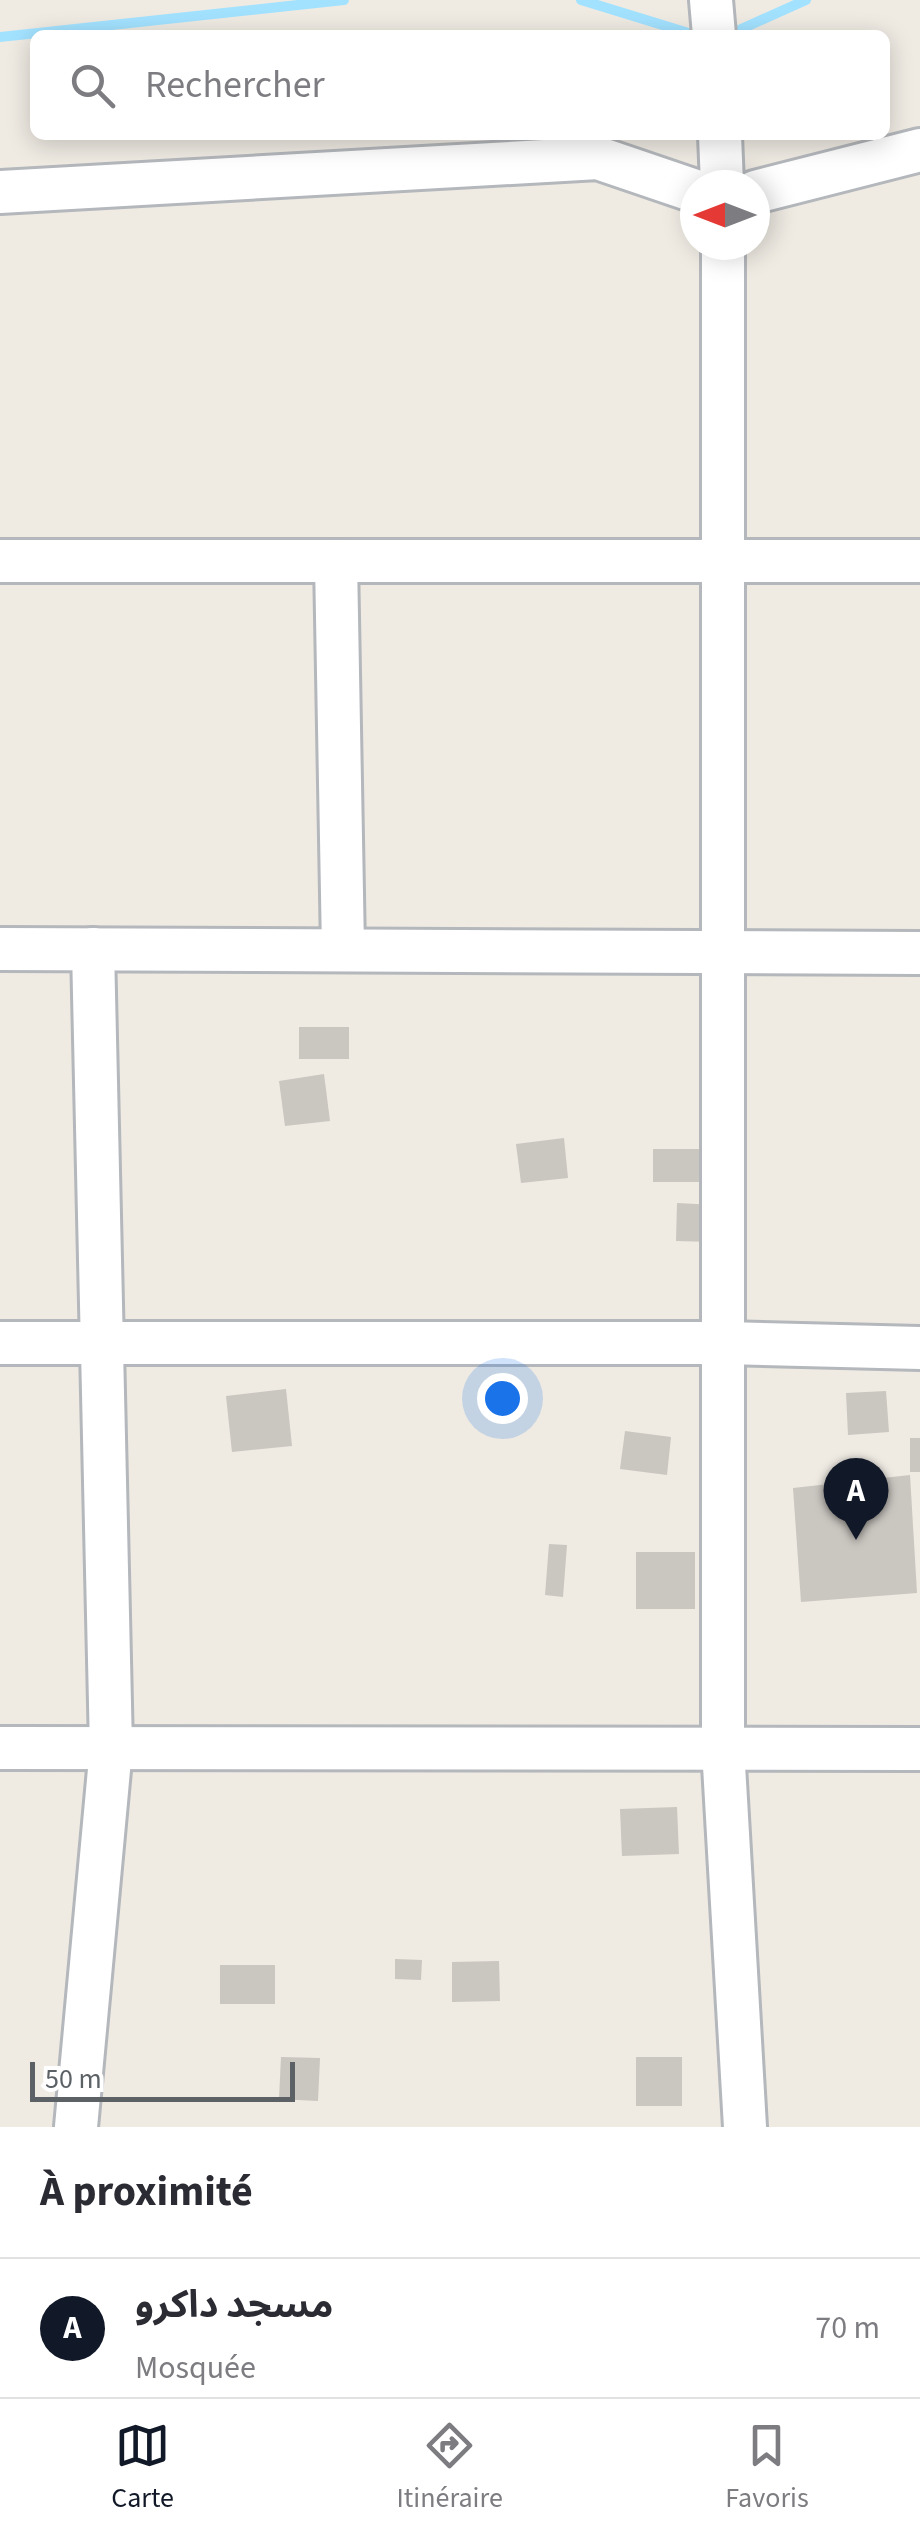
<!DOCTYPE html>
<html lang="fr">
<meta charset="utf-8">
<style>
:root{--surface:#fff;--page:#f7f7f7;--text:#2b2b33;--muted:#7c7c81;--line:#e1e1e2;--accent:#111827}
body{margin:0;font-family:"Source Sans 3","Noto Sans Arabic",sans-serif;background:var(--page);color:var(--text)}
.compass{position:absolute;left:680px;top:170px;width:90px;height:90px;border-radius:50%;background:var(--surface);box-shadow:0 5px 25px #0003;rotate:270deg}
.scale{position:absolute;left:30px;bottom:25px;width:265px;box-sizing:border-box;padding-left:10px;border:5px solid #5b6165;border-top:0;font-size:28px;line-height:35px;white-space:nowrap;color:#5b6165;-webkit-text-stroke:8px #fff;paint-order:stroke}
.you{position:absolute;left:502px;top:1398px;width:35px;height:35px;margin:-25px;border:8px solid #fff;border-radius:50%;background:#1a73e8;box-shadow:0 0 0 15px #1a73e833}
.badge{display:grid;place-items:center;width:65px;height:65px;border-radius:50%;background:var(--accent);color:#fff;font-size:32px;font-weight:700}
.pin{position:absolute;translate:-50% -82px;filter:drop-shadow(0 2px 5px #0008)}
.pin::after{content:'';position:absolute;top:52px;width:35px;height:30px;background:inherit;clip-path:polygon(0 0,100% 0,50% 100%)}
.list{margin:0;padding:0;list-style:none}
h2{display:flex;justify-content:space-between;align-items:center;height:130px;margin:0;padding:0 40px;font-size:42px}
h2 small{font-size:32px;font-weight:400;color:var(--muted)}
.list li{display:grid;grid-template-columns:65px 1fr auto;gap:30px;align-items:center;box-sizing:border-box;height:140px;padding:0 40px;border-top:2px solid var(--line)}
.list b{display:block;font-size:38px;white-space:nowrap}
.list p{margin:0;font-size:32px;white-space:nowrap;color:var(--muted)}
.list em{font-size:32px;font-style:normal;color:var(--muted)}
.icon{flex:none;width:55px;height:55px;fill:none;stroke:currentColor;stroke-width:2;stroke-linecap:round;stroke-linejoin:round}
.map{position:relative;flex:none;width:920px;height:2127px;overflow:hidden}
.search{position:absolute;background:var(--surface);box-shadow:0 5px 25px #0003;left:30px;right:30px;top:30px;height:110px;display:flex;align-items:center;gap:25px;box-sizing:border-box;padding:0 35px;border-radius:15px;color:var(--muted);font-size:38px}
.sheet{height:270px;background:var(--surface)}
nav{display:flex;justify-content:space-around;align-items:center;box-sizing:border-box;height:140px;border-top:2px solid var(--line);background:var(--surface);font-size:28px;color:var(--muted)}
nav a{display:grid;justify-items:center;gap:5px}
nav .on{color:var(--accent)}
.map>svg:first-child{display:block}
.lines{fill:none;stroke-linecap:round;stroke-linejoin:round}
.stream{stroke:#a3e2ff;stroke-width:10}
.building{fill:#cac6c0}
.minor-casing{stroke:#b4b7bb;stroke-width:48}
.minor{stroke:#fff;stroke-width:42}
</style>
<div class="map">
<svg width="920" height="2127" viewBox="0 0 920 2127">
<rect width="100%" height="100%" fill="#efebe3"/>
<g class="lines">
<g class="stream">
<path d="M 581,0 L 695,35"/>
<path d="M 728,35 L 806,0"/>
<path d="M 0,37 L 344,0"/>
</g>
</g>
<g class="building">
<rect x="299" y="1027" width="50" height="32"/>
<path d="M 324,1074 L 330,1121 L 285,1126 L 279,1081 Z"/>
<path d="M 564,1138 L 568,1178 L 521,1183 L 516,1144 Z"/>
<rect x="653" y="1149" width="51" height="33"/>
<path d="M 677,1203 L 715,1205 L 714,1242 L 676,1241 Z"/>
<path d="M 286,1389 L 292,1446 L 232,1452 L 226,1396 Z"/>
<path d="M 886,1391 L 889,1432 L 848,1435 L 846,1393 Z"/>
<path d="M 625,1431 L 671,1437 L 667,1475 L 620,1469 Z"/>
<rect x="910" y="1438" width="10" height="34"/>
<path d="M 910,1475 L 917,1593 L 801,1602 L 793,1488 Z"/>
<path d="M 549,1544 L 567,1545 L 563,1597 L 545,1595 Z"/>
<rect x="636" y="1552" width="59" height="57"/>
<path d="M 677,1807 L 679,1854 L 622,1856 L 620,1809 Z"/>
<path d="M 395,1959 L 422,1960 L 421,1980 L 395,1979 Z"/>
<path d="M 499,1961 L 500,2001 L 452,2002 L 452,1962 Z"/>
<rect x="220" y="1965" width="55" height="39"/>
<path d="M 281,2057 L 320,2058 L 318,2101 L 279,2099 Z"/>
<rect x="636" y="2057" width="46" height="49"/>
</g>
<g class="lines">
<defs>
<g id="minor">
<path d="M 711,0 L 714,35"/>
<path d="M 720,135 L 722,185"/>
<path d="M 0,192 L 598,158 L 695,191"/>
<path d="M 755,192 L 920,150"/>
<path d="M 723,245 L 723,1748 L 745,2127"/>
<path d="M 0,561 L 920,561"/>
<path d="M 336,561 L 343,949"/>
<path d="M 0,949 L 920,953"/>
<path d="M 0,1343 L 725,1343 L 920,1348"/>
<path d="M 0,1748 L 920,1749"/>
<path d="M 76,2127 L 111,1748 L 93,949"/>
</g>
</defs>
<use href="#minor" class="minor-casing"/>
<use href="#minor" class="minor"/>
</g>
</svg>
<svg class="compass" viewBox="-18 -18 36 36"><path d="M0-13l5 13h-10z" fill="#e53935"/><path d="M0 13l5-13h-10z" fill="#7c7c81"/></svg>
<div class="scale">50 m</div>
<div class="you"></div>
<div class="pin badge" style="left:856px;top:1540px">A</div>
<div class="search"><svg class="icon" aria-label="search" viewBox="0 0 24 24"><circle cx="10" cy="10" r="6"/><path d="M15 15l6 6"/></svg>Rechercher</div>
</div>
<section class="sheet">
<h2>À proximité<small></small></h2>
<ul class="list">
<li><span class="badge">A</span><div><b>مسجد داكرو</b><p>Mosquée</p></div><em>70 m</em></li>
</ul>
</section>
<nav>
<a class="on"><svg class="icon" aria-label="map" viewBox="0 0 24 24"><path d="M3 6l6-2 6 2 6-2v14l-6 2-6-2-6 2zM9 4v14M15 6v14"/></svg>Carte</a>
<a><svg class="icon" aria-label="directions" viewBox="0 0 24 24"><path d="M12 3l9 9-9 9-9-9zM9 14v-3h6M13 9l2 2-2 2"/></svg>Itinéraire</a>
<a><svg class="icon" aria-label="saved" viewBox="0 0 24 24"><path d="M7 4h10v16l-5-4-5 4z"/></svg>Favoris</a>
</nav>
